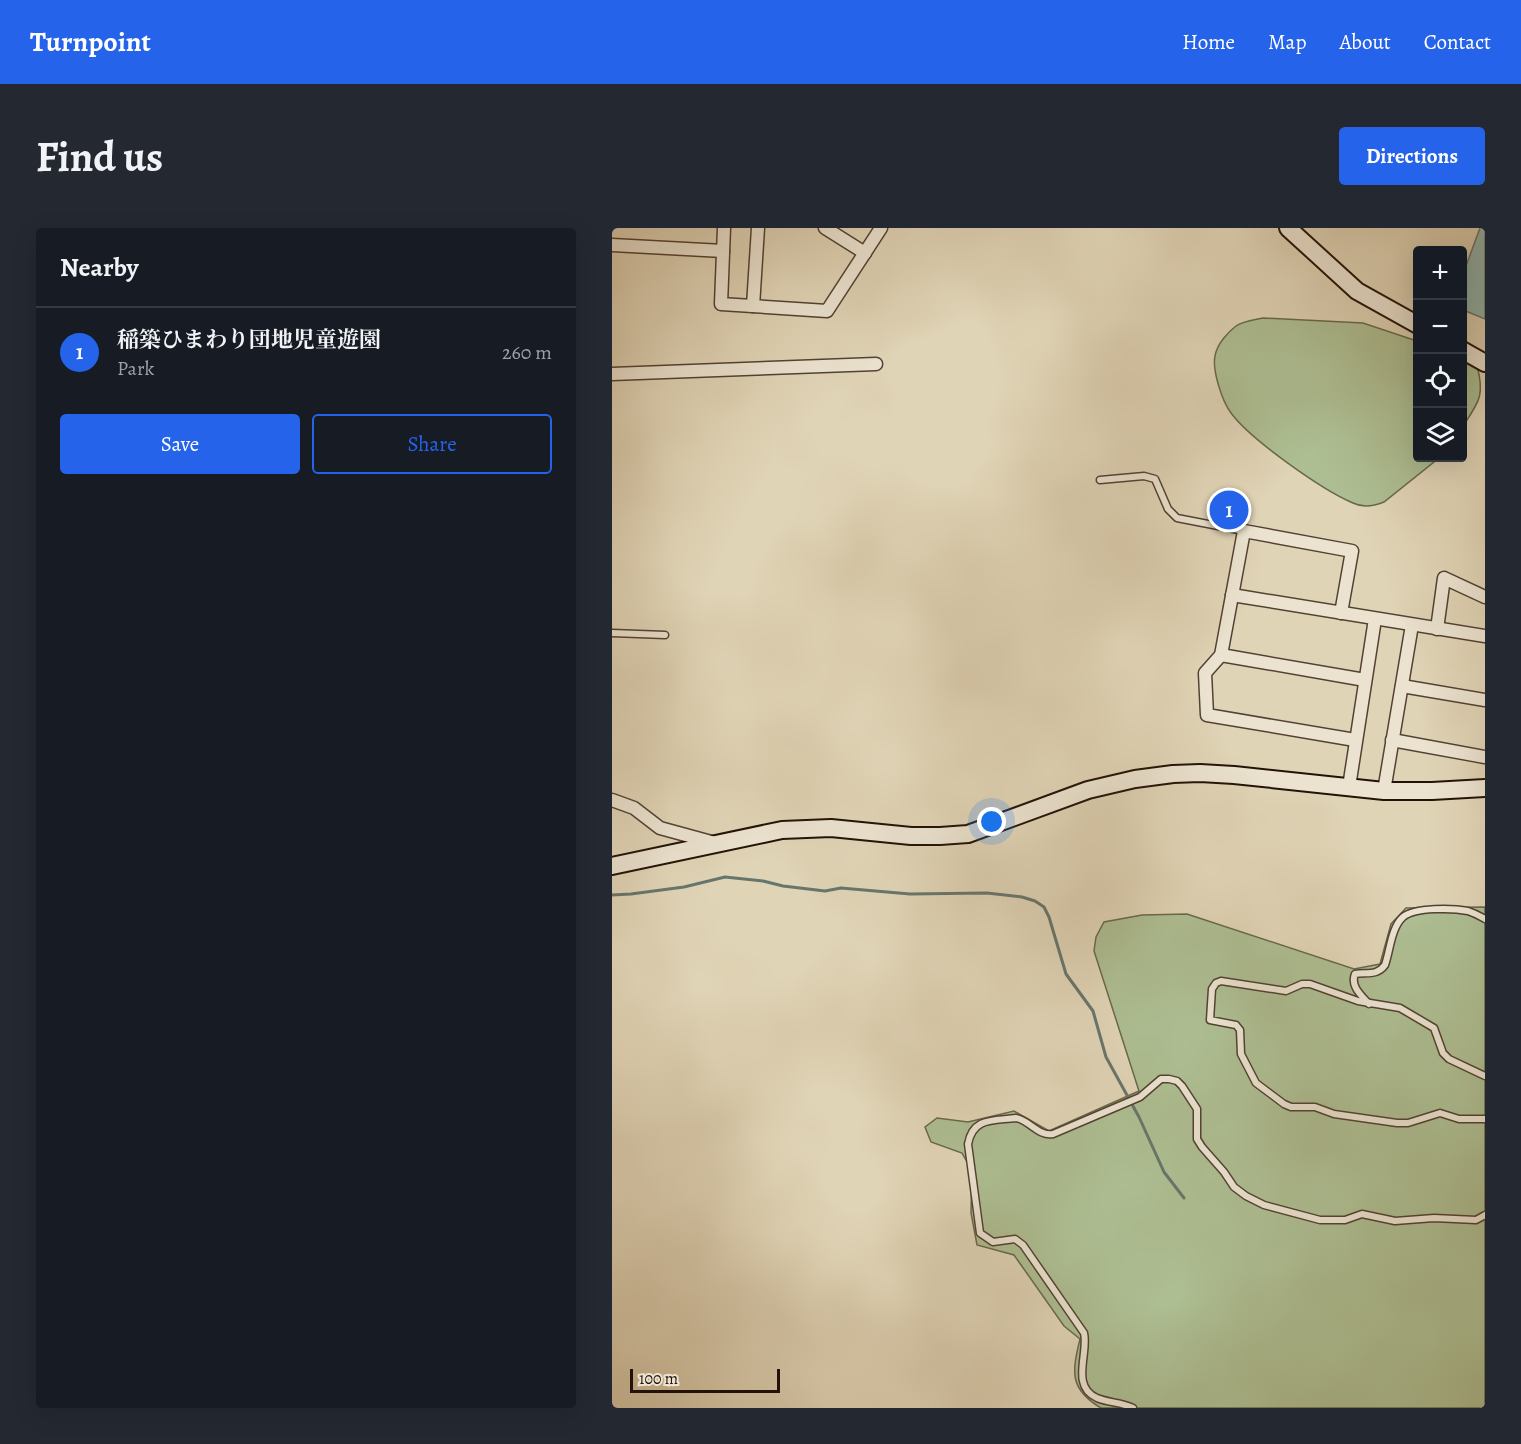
<!DOCTYPE html>
<meta charset="utf-8">
<style>
:root{--surface:#171b24;--page:#242831;--text:#f1f3f6;--muted:#9ea1a6;--line:#363941;--accent:#2563eb}
body{margin:0;font-family:Alegreya,"Noto Serif JP",serif;background:var(--page);color:var(--text)}
.controls{position:absolute;right:18px;top:18px;display:grid;overflow:hidden;border-radius:6px;box-shadow:0 6px 24px #0002}
.controls button{width:54px;height:54px;display:grid;place-items:center;padding:0;border:0;border-bottom:2px solid var(--line);background:var(--surface);color:var(--text);font:30px sans-serif}
.scale{position:absolute;left:18px;bottom:15px;width:150px;box-sizing:border-box;padding-left:6px;border:3px solid #231207;border-top:0;font-size:16px;line-height:21px;white-space:nowrap;color:#231207;-webkit-text-stroke:4px #ebe3d0;paint-order:stroke}
.you{position:absolute;left:380px;top:594px;width:21px;height:21px;margin:-15px;border:4px solid #fff;border-radius:50%;background:#1a73e8;box-shadow:0 0 0 9px #1a73e833}
.badge{display:grid;place-items:center;width:39px;height:39px;border-radius:50%;background:var(--accent);color:#fff;font-size:20px;font-weight:700}
.pin{position:absolute;translate:-50% -50%;border:3px solid #fff;box-shadow:0 2px 6px #0006}
.list{margin:0;padding:0;list-style:none}
h2{display:flex;justify-content:space-between;align-items:center;height:78px;margin:0;padding:0 24px;font-size:26px}
h2 small{font-size:20px;font-weight:400;color:var(--muted)}
.list li{display:grid;grid-template-columns:39px 1fr auto;gap:18px;align-items:center;box-sizing:border-box;height:90px;padding:0 24px;border-top:2px solid var(--line)}
.list b{display:block;font-size:22px;white-space:nowrap}
.list p{margin:0;font-size:20px;white-space:nowrap;color:var(--muted)}
.list em{font-size:20px;font-style:normal;color:var(--muted)}
.actions{display:flex;gap:12px;padding:18px 24px}
.actions a{flex:1;padding:14px 0;border:2px solid var(--accent);border-radius:6px;text-align:center;font-size:21px;color:var(--accent)}
.actions .main{background:var(--accent);color:#fff}
.icon{flex:none;width:33px;height:33px;fill:none;stroke:currentColor;stroke-width:2;stroke-linecap:round;stroke-linejoin:round}
.map{position:relative;flex:none;width:873px;height:1180px;overflow:hidden;border-radius:6px}
header{display:flex;align-items:center;gap:36px;box-sizing:border-box;height:84px;padding:0 30px;background:var(--accent);color:#fff}
header strong{font-size:28px}
nav{display:flex;gap:33px;margin-inline-start:auto;font-size:21px}
.intro{display:flex;align-items:center;justify-content:space-between;box-sizing:border-box;height:144px;padding:0 36px}
h1{margin:0;font-size:42px}
.button{padding:15px 27px;border-radius:6px;background:var(--accent);color:#fff;font-size:21px;font-weight:700}
main{display:flex;gap:36px;padding:0 36px}
aside{flex:1;background:var(--surface);border-radius:6px;box-shadow:0 6px 24px #0002}
.map>svg:first-child{display:block}
.green{fill:#adbe92;stroke:#68684c;stroke-width:1.5}
.water{fill:#94b8b1;stroke:#67766d;stroke-width:1.5}
.lines{fill:none;stroke-linecap:round;stroke-linejoin:round}
.stream{stroke:#67766d;stroke-width:3}
.lane-casing{stroke:#524233;stroke-width:9}
.street-casing{stroke:#524233;stroke-width:15}
.secondary-casing{stroke:#231207;stroke-width:20}
.lane{stroke:#ebe3d0;stroke-width:6}
.street{stroke:#ebe3d0;stroke-width:12}
.secondary{stroke:#ebe3d0;stroke-width:16}
</style>
<header>
<strong>Turnpoint</strong>
<nav><a>Home</a><a>Map</a><a>About</a><a>Contact</a></nav>
</header>
<div class="intro"><h1>Find us</h1><a class="button">Directions</a></div>
<main>
<aside>
<h2>Nearby<small></small></h2>
<ul class="list">
<li><span class="badge">1</span><div><b>稲築ひまわり団地児童遊園</b><p>Park</p></div><em>260 m</em></li>
</ul>
<div class="actions"><a class="main">Save</a><a>Share</a></div>
</aside>
<div class="map">
<svg width="873" height="1180" viewBox="0 0 873 1180">
<rect width="100%" height="100%" fill="#e0d4b6"/>
<filter id="stains"><feTurbulence type="fractalNoise" baseFrequency=".00333" numOctaves="4"/><feColorMatrix values="0 0 0 0 .2 0 0 0 0 .09 0 0 0 0 .02 0 0 0 .5 -.17"/></filter>
<radialGradient id="worn" r=".72"><stop offset=".6" stop-color="#630" stop-opacity="0"/><stop offset="1" stop-color="#630" stop-opacity=".3"/></radialGradient>
<g class="green">
<path d="M 651,90 L 751,95 L 805,113 L 806,230 L 827,230 L 772,274 C 762,278 751,280 741,275 C 710,262 638,211 619,185 C 610,173 600,142 603,128 C 605,116 616,104 624,98 C 631,93 642,92 651,90 Z"/>
<path d="M 851,132 L 865,138 C 873,167 867,174 851,198 Z"/>
<path d="M 604,265 L 635,271 L 630,295 L 625,297 L 600,293 Z"/>
<path d="M 873,679 L 873,1180 L 489,1180 C 457,1161 460,1144 468,1111 L 452,1098 L 402,1027 L 365,1017 L 359,985 L 360,942 L 350,925 L 319,914 L 313,899 L 325,890 L 356,894 L 402,883 L 437,903 L 527,863 L 482,723 L 484,709 L 492,694 L 530,687 L 575,686 L 742,741 L 768,736 L 779,696 L 794,680 Z"/>
</g>
<path class="water" d="M 868,0 L 873,0 L 873,91 L 851,82 L 851,46 Z"/>
<g class="lines">
<path class="stream" d="M 0,667 L 19,666 L 72,659 L 113,649 L 151,653 L 171,658 L 213,663 L 229,660 L 298,666 L 375,665 L 410,669 L 423,673 L 432,679 L 437,689 L 454,746 L 481,783 L 494,829 L 527,889 L 552,944 L 572,970"/>
<defs>
<g id="lane">
<path d="M 488,252 L 532,248 L 543,251 L 556,281 L 565,290 L 632,303"/>
<path d="M 0,405 L 53,407"/>
<path d="M 757,776 C 749,767 738,758 743,746 C 755,744 765,748 773,737 C 778,723 779,700 791,689 C 803,679 841,680 856,683 C 862,685 868,688 873,691"/>
<path d="M 873,848 L 837,831 L 831,825 L 822,800 L 788,780 L 746,773 L 698,756 L 690,756 L 674,763 L 609,753 L 604,755 L 600,761 L 598,792 L 624,797 L 628,802 L 629,826 L 644,855 L 672,876 L 679,879 L 703,879 L 722,886 L 785,895 L 796,895 L 828,885 L 847,891 L 873,891"/>
<path d="M 521,1180 C 509,1174 497,1175 485,1170 C 458,1158 477,1125 472,1105 L 411,1017 L 403,1011 L 381,1014 L 368,1005 L 356,916 C 361,889 381,893 404,890 C 417,892 427,909 441,906 L 528,869 L 549,851 L 557,851 L 565,853 L 570,858 L 585,881 L 585,911 L 590,919 L 612,944 L 622,959 L 634,968 L 652,977 L 708,992 L 733,992 L 750,986 L 783,993 L 822,990 L 864,992 L 873,987"/>
</g>
<g id="street">
<path d="M 112,0 L 109,76 L 215,83 L 269,0"/>
<path d="M 213,0 L 253,25"/>
<path d="M 0,17 L 111,23"/>
<path d="M 141,78 L 146,0"/>
<path d="M 0,146 L 264,136"/>
<path d="M 620,367 L 873,408"/>
<path d="M 729,385 L 740,323 L 632,303 L 609,427 L 593,445 L 595,487 L 743,512"/>
<path d="M 825,401 L 832,350 L 873,369"/>
<path d="M 609,427 L 753,452"/>
<path d="M 790,458 L 873,472"/>
<path d="M 780,512 L 873,529"/>
<path d="M 737,559 L 763,391"/>
<path d="M 772,563 L 800,397"/>
<path d="M 0,572 L 22,580 L 48,600 L 103,615"/>
</g>
<g id="secondary">
<path d="M 676,0 L 745,63 L 806,97"/>
<path d="M 850,122 L 873,135"/>
<path d="M 0,638 L 170,602 L 219,600 L 299,608 L 328,608 L 356,606 L 476,562 L 523,551 L 561,546 L 588,545 L 622,547 L 772,563 L 820,563 L 873,560"/>
</g>
</defs>
<use href="#lane" class="lane-casing"/>
<use href="#street" class="street-casing"/>
<use href="#secondary" class="secondary-casing"/>
<use href="#lane" class="lane"/>
<use href="#street" class="street"/>
<use href="#secondary" class="secondary"/>
</g>
<rect width="100%" height="100%" filter="url(#stains)"/>
<rect width="100%" height="100%" fill="url(#worn)"/>
</svg>
<div class="controls">
<button>+</button>
<button>−</button>
<button><svg class="icon" aria-label="locate" viewBox="0 0 24 24"><circle cx="12" cy="12" r="6"/><path d="M12 2v4M12 18v4M2 12h4M18 12h4"/></svg></button>
<button><svg class="icon" aria-label="layers" viewBox="0 0 24 24"><path d="M12 4l9 5-9 5-9-5zM3 14l9 5 9-5"/></svg></button>
</div>
<div class="scale">100 m</div>
<div class="you"></div>
<div class="pin badge" style="left:617px;top:282px">1</div>
</div>
</main>
